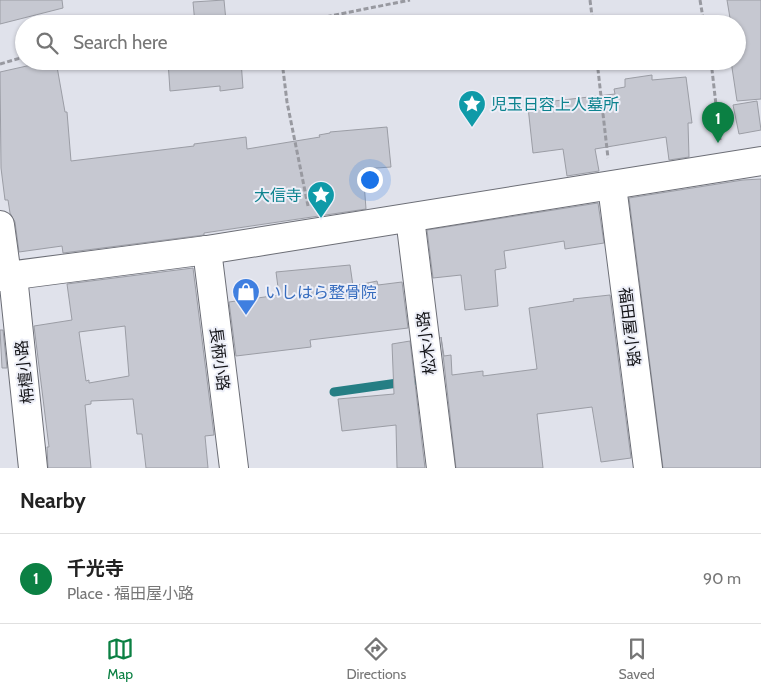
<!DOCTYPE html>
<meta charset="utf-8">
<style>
:root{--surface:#fff;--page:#f6f6f6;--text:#222;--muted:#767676;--line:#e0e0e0;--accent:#0b8043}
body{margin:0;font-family:Cabin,"Noto Sans JP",sans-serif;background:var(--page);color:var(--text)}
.you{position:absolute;left:369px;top:179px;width:18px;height:18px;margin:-12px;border:4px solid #fff;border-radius:50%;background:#1a73e8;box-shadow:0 0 0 8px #1a73e833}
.badge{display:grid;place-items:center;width:32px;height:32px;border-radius:50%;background:var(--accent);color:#fff;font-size:16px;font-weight:700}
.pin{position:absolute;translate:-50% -41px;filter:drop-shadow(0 1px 2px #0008)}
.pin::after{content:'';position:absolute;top:26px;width:18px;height:15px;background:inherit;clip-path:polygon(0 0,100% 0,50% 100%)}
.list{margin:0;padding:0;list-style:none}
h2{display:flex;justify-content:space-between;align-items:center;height:65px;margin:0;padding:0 20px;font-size:21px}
h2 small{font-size:16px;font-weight:400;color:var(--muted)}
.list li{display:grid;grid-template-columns:32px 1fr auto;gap:15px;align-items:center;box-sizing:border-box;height:90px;padding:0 20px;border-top:1px solid var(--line)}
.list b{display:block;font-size:19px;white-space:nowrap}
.list p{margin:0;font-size:16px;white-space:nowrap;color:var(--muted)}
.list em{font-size:16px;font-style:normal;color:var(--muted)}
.icon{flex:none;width:28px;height:28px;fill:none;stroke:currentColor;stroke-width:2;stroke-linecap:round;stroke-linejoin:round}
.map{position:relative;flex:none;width:761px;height:468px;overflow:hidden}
.search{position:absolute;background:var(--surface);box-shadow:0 1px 4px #0004;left:15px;right:15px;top:15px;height:55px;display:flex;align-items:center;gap:12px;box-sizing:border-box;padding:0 18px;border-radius:28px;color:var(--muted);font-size:19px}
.sheet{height:155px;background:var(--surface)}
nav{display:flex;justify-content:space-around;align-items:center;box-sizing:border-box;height:70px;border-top:1px solid var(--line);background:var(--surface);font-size:14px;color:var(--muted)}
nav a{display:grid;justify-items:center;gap:2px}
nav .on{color:var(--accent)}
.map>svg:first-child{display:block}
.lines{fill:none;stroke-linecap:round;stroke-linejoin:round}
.stream{stroke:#257e84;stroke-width:9}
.building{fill:#c6c8d1;stroke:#9b9da5;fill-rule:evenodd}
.street-casing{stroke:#6c6e76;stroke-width:30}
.path{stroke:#9899a0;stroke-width:3;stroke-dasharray:5 2.5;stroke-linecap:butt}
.street{stroke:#fff;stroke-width:28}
.labels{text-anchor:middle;stroke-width:4;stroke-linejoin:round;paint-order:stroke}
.culture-label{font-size:16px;fill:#0d838f;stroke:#edeff8;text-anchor:start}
.shop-label{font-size:16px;fill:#366cbe;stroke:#edeff8;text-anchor:start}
.street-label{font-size:16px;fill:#141418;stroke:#edeff8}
</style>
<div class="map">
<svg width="761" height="468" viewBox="0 0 761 468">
<rect width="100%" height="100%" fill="#e0e2eb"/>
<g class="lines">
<path class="stream" d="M 334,392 L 419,380"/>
</g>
<g class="building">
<path d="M 0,0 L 62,0 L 63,8 L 0,24 Z"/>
<path d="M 224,0 L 226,21 L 195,24 L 193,2 Z"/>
<path d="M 727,0 L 761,0 L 761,99 L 737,101 L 731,61 L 737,61 L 737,24 L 731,24 Z"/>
<path d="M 49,61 L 56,61 L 65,112 L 67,112 L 71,161 L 194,146 L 194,144 L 246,137 L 247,149 L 320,137 L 319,135 L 330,133 L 330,132 L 387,127 L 391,167 L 363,169 L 366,209 L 204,233 L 204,235 L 63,253 L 62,246 L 19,252 L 15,222 L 10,213 L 8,200 L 5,200 L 1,168 L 0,72 Z"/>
<path d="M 168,61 L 241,61 L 243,88 L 220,91 L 220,86 L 170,91 Z"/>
<path d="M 652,75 L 652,80 L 686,77 L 692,123 L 688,123 L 689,157 L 669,160 L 666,137 L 595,149 L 599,171 L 567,176 L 563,149 L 533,153 L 528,107 L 554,105 L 554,101 L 615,94 L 614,89 L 625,87 L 625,79 Z"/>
<path d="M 757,101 L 761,130 L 739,134 L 733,105 Z"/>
<path d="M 761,179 L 761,468 L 663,468 L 629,198 L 743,180 Z"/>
<path d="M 598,203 L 604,243 L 565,249 L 564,241 L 504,251 L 506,268 L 495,270 L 498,306 L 465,310 L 461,275 L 433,278 L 427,230 Z"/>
<path d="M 350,265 L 353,286 L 377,281 L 378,285 L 402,282 L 408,328 L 310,340 L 311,347 L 236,356 L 229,302 L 279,295 L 276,272 Z"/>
<path d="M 193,268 L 214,435 L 205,436 L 208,468 L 146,468 L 142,434 L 137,434 L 133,399 L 91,401 L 91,404 L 85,405 L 91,468 L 48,468 L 47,447 L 49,447 L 34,326 L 72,320 L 67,284 ZM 125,326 L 129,376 L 89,383 L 89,380 L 86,381 L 79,332 Z"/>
<path d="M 610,295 L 631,458 L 601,462 L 592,407 L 537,414 L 543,468 L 456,468 L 441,337 L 444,356 L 451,355 L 452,375 L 483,371 L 483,376 L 537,369 L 529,308 L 574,301 L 573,299 Z"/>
<path d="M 0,330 L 3,330 L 7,368 L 2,368 Z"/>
<path d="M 410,341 L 425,468 L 397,468 L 396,425 L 342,431 L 338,399 L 394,394 L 392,344 Z"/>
</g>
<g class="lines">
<defs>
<g id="street">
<path d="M 612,186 L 648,468"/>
<path d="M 410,218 L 441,468"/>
<path d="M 0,225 L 7,276"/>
<path d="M 207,250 L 234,468"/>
<path d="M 13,276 L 33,468"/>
<path d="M 0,277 L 207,250 L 761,161"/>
</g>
</defs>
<use href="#street" class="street-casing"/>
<g class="path">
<path d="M 590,0 L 593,24"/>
<path d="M 700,0 L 704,24"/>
<path d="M 290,24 L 410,0"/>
<path d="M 282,61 L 287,102 L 308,206"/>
<path d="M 597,61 L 608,158"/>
<path d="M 711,61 L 720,140"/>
<path d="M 0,64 L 24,57"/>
</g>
<use href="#street" class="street"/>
</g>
<defs>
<symbol id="sight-pin" viewBox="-11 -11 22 30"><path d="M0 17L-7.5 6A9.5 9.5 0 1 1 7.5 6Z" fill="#0f9aa8" stroke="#edeff8"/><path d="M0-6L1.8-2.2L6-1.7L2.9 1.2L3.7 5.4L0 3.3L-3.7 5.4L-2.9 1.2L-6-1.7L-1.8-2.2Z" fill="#fff"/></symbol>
<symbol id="shop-pin" viewBox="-11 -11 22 30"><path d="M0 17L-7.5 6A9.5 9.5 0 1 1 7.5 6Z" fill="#3f7fe0" stroke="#edeff8"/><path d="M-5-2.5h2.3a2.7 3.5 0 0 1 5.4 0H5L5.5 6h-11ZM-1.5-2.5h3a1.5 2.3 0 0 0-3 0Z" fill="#fff"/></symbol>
</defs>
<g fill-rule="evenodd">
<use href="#sight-pin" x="456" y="88" width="32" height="43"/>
<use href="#sight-pin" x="305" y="179" width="32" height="43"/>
<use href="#shop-pin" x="230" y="276" width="32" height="43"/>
</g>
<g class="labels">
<g class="culture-label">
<text x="491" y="110">児玉日容上人墓所</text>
<text x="302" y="201" text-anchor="end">大信寺</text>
</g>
<g class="shop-label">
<text x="265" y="298">いしはら整骨院</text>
</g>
<g class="street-label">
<text transform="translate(630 327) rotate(83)" y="6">福田屋小路</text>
<text transform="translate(426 343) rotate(-97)" y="6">松木小路</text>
<text transform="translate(220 359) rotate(83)" y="6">長柄小路</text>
<text transform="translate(24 372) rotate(-96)" y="6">栴檀小路</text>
</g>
</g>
</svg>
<div class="you"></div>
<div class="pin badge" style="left:718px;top:143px">1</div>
<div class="search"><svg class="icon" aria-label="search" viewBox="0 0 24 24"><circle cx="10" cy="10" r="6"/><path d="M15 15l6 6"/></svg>Search here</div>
</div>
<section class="sheet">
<h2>Nearby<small></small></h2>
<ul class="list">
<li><span class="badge">1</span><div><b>千光寺</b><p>Place · 福田屋小路</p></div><em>90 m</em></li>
</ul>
</section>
<nav>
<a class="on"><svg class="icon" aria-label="map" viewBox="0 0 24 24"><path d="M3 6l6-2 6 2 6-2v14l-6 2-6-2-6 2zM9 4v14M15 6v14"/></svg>Map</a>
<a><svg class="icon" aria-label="directions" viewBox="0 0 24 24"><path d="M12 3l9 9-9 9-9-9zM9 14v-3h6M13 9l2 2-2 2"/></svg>Directions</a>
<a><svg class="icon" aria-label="saved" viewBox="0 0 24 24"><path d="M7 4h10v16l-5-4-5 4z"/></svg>Saved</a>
</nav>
